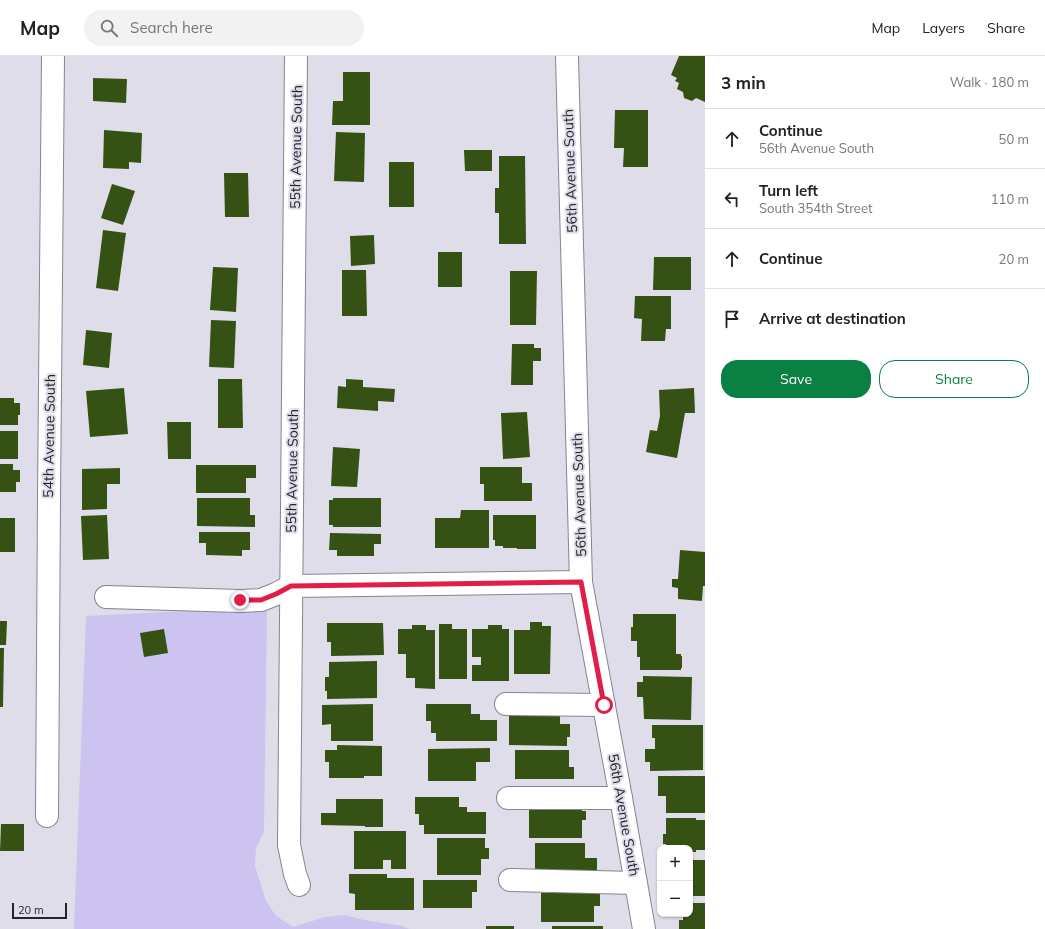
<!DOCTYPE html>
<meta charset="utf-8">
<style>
:root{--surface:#fff;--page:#f2f2f2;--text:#222;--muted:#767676;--line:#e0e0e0;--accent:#0b8043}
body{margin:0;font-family:Mulish,sans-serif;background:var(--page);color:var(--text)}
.controls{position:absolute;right:12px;bottom:12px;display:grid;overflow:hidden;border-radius:8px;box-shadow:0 1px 3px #0004}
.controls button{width:36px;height:36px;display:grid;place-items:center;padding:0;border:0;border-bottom:1px solid var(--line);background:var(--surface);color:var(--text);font:20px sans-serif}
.scale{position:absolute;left:12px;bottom:10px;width:55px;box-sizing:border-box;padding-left:4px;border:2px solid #242428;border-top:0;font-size:11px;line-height:14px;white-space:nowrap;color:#242428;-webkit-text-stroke:3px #dfdde9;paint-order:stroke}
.stop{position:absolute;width:12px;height:12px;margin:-9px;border:3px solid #e11d48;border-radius:50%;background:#fff}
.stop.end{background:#e11d48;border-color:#fff;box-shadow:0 1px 4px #0008}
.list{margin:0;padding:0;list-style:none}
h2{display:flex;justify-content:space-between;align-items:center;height:52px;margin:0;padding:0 16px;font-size:17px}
h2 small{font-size:13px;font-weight:400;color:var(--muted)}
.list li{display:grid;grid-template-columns:26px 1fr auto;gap:12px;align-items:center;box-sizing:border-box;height:60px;padding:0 16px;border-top:1px solid var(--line)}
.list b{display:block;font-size:15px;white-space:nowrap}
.list p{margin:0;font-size:13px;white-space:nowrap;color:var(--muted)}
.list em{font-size:13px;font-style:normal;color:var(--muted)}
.actions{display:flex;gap:8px;padding:12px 16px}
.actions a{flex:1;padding:9px 0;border:1px solid var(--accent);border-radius:16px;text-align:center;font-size:14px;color:var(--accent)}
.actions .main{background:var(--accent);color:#fff}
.icon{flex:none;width:22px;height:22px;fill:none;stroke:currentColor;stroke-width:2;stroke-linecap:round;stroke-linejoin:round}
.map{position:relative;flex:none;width:705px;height:873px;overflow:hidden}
header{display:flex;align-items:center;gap:24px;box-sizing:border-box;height:56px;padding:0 20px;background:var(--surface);border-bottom:1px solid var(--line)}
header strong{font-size:19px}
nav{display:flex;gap:22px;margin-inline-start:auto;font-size:14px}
.search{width:280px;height:36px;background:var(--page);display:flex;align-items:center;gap:10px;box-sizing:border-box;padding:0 14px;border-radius:22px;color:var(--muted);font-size:15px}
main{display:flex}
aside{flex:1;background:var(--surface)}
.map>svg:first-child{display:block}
.green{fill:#ccc3f0}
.building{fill:#365114}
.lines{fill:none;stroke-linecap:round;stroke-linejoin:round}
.minor-casing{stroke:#86848f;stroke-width:24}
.minor{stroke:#fff;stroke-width:22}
.route{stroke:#e11d48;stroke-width:5}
.labels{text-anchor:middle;stroke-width:4;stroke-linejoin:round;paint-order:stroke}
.street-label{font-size:14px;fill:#242428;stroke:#dfdde9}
</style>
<header>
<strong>Map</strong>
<div class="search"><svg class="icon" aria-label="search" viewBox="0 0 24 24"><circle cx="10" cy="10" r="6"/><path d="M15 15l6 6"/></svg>Search here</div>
<nav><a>Map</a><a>Layers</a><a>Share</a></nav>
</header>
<main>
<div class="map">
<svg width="705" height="873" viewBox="0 0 705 873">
<rect width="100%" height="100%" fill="#dfdde9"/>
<path class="green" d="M 267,551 L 264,776 L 256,792 L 255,810 L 266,845 L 276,860 L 293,871 L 325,861 L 345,859 L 364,864 L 403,870 L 409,873 L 74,873 L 86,560 Z"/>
<g class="building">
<path d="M 679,0 L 705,0 L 705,46 L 696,42 L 692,45 L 684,42 L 683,36 L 677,33 L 679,27 L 675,25 L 677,22 L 671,19 Z"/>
<path d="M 343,16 L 370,16 L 370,69 L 332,69 L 333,45 L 343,45 Z"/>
<path d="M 93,22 L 127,23 L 126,47 L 93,45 Z"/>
<path d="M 615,54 L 648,54 L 648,111 L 623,111 L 624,92 L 614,92 Z"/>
<path d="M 104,74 L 142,77 L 141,107 L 129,106 L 129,113 L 103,112 Z"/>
<path d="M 336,76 L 365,77 L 364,126 L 334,125 Z"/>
<path d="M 464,94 L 492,94 L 492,115 L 465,115 Z"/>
<path d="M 499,100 L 525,100 L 526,188 L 499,188 L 499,157 L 495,157 L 495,132 L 499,132 Z"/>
<rect x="389" y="106" width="25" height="45"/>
<path d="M 224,117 L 248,117 L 249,161 L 225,161 Z"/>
<path d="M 112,128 L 135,135 L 123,169 L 101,162 Z"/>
<path d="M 103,174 L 126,177 L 118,235 L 96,232 Z"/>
<path d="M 374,179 L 375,208 L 351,210 L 350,180 Z"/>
<rect x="438" y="196" width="24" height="35"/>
<path d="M 654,201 L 691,201 L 691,234 L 653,234 Z"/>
<path d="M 213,211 L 238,212 L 236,256 L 210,254 Z"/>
<path d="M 342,214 L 366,214 L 367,260 L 342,260 Z"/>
<path d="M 510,215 L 537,215 L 536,269 L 510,269 Z"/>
<path d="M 635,240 L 671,240 L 671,273 L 666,273 L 665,285 L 641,285 L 642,263 L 634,262 Z"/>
<path d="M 211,264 L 236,265 L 234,312 L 209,311 Z"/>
<path d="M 86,274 L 112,277 L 109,312 L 83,309 Z"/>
<path d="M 512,288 L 534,288 L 534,292 L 541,292 L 541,305 L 533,305 L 533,329 L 511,329 Z"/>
<path d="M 218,323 L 242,323 L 243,372 L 218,372 Z"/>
<path d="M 346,323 L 363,324 L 363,331 L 395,333 L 394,346 L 378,345 L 378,355 L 337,352 L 338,330 L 346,331 Z"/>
<path d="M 124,332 L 128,378 L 90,381 L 86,335 Z"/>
<path d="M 694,332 L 695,357 L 685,357 L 677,402 L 646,396 L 650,374 L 657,375 L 660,360 L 659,334 Z"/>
<path d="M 0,342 L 14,342 L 14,347 L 20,347 L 20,359 L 18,359 L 18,369 L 0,369 Z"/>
<path d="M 527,356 L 530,401 L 503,403 L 501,357 Z"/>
<path d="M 167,366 L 191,366 L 191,403 L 168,403 Z"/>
<rect x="0" y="375" width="18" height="28"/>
<path d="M 333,391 L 360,393 L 357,431 L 331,430 Z"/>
<path d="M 0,408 L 13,408 L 13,414 L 20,414 L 20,426 L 16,426 L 16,436 L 0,436 Z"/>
<path d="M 196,409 L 256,409 L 256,422 L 246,422 L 246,437 L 196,437 Z"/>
<path d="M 480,411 L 522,411 L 522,427 L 532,427 L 532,445 L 484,445 L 484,428 L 480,428 Z"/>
<path d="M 120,412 L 120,428 L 107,428 L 107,453 L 82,454 L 82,413 Z"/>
<path d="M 197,442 L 250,442 L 250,459 L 255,459 L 255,471 L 197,470 Z"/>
<path d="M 333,442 L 381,442 L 381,471 L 333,471 L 333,469 L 329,469 L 329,444 L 333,444 Z"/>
<path d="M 461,454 L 489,454 L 489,492 L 435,492 L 435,462 L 460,462 Z"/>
<path d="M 107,459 L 109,503 L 83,504 L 81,460 Z"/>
<path d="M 493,459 L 536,459 L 536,493 L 517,493 L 517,492 L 503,492 L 503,490 L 495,490 L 495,484 L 493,484 Z"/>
<rect x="0" y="462" width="15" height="34"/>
<path d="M 199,476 L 250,476 L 250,494 L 242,494 L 242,500 L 206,499 L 206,487 L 199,487 Z"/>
<path d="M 330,477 L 381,478 L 381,488 L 374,488 L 374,500 L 337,500 L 337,494 L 329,494 Z"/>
<path d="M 680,494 L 705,496 L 705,530 L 703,530 L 702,545 L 678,543 L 678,532 L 672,531 L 672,523 L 678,523 Z"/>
<path d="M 633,558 L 676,558 L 676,598 L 681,598 L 681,600 L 682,600 L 682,612 L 681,612 L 681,614 L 640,614 L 640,601 L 637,601 L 637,585 L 631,585 L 631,571 L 633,571 Z"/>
<path d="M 0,565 L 7,565 L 6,589 L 0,589 Z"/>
<path d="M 530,566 L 542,566 L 542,570 L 551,570 L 550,618 L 514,618 L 514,574 L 530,574 Z"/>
<path d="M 327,567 L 383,567 L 384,599 L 331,600 L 331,586 L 327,586 Z"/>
<path d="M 439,568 L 452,568 L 452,573 L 467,573 L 467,623 L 439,623 Z"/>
<path d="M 412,569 L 426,569 L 426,574 L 435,574 L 435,633 L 415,632 L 415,622 L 406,622 L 406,598 L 398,598 L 398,573 L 412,573 Z"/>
<path d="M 488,569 L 502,569 L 502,573 L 509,573 L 509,625 L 472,625 L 472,609 L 481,609 L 481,601 L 472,601 L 472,573 L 488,573 Z"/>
<path d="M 164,573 L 168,597 L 144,601 L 140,577 Z"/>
<path d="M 0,592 L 4,592 L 3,651 L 0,651 Z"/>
<path d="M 377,605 L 377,642 L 327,643 L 327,635 L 325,635 L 325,621 L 329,621 L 329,606 Z"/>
<path d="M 643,620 L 692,621 L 691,664 L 644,663 L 643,641 L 637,641 L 637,626 L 643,626 Z"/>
<path d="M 373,648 L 373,685 L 331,685 L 331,668 L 322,669 L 322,649 Z"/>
<path d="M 426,648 L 471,648 L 471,658 L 480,658 L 480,664 L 497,664 L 497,685 L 436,685 L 436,677 L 431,677 L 431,665 L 426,665 Z"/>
<path d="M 560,653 L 560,668 L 570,668 L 570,681 L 567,681 L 567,690 L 509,689 L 509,657 Z"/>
<path d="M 652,669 L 703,669 L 703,714 L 650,715 L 650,706 L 645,706 L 645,693 L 655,693 L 655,682 L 652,682 Z"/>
<path d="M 337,689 L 382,690 L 382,720 L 364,720 L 364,722 L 329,722 L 329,706 L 325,706 L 325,694 L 337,694 Z"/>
<path d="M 490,692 L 490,706 L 476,706 L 476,725 L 428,725 L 428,693 Z"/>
<path d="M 515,694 L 569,694 L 569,711 L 574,711 L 574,723 L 515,723 Z"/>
<path d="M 658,720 L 705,720 L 705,757 L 666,757 L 666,740 L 658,740 Z"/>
<path d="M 415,741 L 459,741 L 459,751 L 467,751 L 467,756 L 486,756 L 486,778 L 424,778 L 424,769 L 419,769 L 419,758 L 415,758 Z"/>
<path d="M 336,743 L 383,743 L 383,771 L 365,771 L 365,770 L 321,769 L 321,757 L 336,757 Z"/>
<path d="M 529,753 L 582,753 L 582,755 L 586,755 L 586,764 L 582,764 L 582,782 L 529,782 Z"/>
<path d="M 666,762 L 696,762 L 696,764 L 705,764 L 705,794 L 696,794 L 696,796 L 690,796 L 690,792 L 666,792 L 666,788 L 663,788 L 663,778 L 666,778 Z"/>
<path d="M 1,768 L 24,768 L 24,795 L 0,795 Z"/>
<path d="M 354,775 L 406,775 L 406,813 L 391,813 L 391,804 L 383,804 L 383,813 L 354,813 Z"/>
<path d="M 437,782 L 485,782 L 485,792 L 489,792 L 489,803 L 481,803 L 481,819 L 437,819 Z"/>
<path d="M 535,787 L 585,787 L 585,802 L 597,802 L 597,816 L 535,816 Z"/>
<rect x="690" y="804" width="15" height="36"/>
<path d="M 349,818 L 387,818 L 387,822 L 414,822 L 414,854 L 355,854 L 355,838 L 349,837 Z"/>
<path d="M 423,824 L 477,824 L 477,836 L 472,836 L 472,852 L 423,852 Z"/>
<path d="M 541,837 L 600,837 L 600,850 L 594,850 L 594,866 L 541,866 Z"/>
<path d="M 690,847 L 705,847 L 705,873 L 679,873 L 679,864 L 683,864 L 683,858 L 690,858 Z"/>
<rect x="486" y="870" width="28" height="3"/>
<rect x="552" y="870" width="51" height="3"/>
</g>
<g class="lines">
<defs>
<g id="minor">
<path d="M 296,0 L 289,789 L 295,818 L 299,829"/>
<path d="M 567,0 L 581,526 L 621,742 L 644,873"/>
<path d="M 106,541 L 240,545 L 261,544 L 276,538 L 291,530 L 581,526"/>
<path d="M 506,648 L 604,649"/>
<path d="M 508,742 L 621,742"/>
<path d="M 47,760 L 49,442 L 53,0"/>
<path d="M 510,824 L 636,827"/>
</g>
</defs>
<use href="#minor" class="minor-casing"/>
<use href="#minor" class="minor"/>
</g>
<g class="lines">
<path class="route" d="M 240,544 L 261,544 L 276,538 L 291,530 L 581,526 L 604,649"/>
</g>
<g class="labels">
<g class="street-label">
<text transform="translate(296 91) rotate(-89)" y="5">55th Avenue South</text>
<text transform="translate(570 115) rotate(-92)" y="5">56th Avenue South</text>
<text transform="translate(49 380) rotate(-89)" y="5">54th Avenue South</text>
<text transform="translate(292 415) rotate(-89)" y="5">55th Avenue South</text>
<text transform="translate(579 439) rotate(-92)" y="5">56th Avenue South</text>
<text transform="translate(624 759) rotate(80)" y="5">56th Avenue South</text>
</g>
</g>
</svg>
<div class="controls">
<button>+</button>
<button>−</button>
</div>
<div class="scale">20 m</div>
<div class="stop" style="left:604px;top:649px"></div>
<div class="stop end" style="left:240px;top:544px"></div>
</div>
<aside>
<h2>3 min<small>Walk · 180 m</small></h2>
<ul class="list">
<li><svg class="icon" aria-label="ahead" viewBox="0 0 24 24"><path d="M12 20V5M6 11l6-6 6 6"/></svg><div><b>Continue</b><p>56th Avenue South</p></div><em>50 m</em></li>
<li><svg class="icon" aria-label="left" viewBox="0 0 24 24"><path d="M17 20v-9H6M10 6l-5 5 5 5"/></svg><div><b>Turn left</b><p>South 354th Street</p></div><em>110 m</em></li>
<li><svg class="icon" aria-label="ahead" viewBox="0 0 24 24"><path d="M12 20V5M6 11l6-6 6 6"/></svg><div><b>Continue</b></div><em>20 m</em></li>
<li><svg class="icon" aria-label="arrive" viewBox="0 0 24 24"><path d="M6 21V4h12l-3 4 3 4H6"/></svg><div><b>Arrive at destination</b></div></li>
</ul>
<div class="actions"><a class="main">Save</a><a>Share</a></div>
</aside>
</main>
